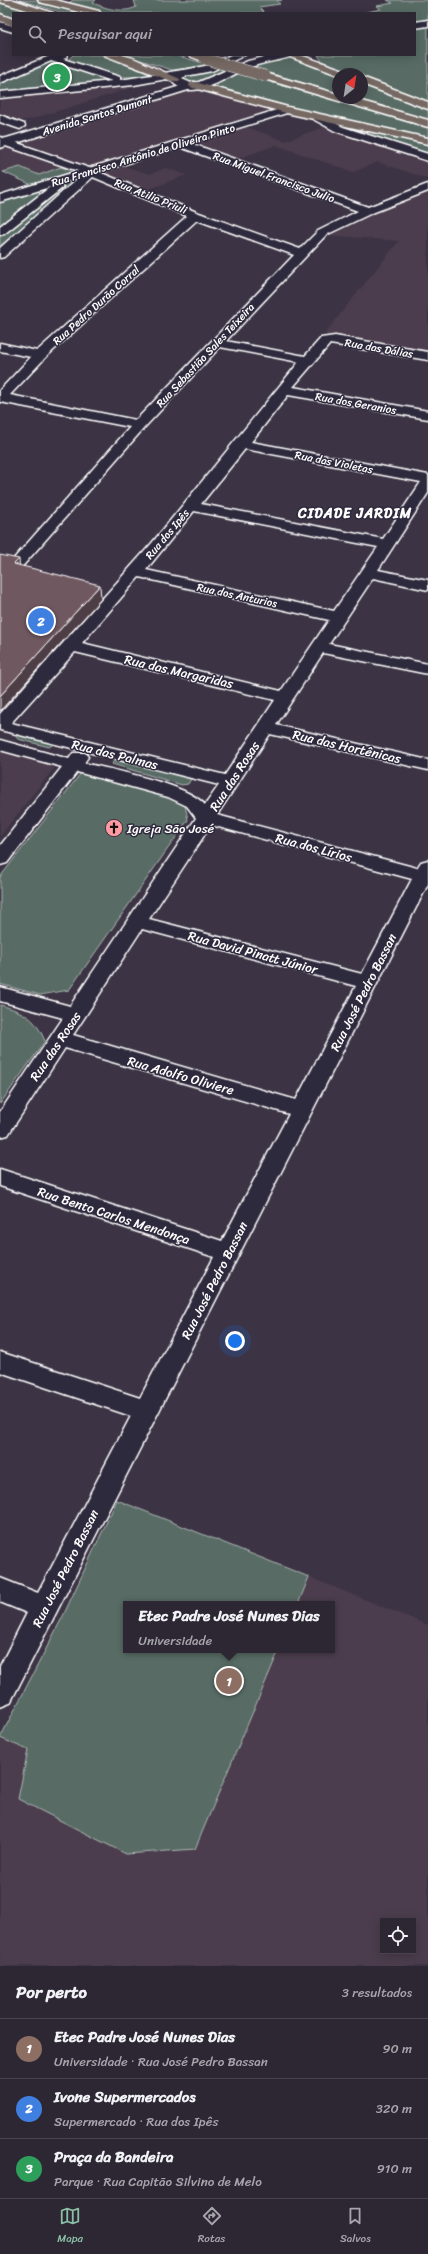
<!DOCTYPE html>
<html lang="pt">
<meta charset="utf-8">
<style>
:root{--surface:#2d2633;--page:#352e3b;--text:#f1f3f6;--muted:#a7a5ac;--line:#48434e;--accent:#8abfa5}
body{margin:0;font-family:Sriracha,sans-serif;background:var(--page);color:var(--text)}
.controls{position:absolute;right:12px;bottom:12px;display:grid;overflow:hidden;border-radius:0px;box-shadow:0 2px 10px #0003}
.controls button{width:36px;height:36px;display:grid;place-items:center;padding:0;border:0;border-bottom:1px solid var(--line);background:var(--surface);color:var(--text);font:20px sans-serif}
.compass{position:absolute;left:332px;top:68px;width:36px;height:36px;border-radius:50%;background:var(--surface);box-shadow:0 2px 10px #0003;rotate:30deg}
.you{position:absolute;left:235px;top:1341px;width:14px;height:14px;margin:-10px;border:3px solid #fff;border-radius:50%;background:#1a73e8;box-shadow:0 0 0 6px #1a73e833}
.badge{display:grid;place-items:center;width:26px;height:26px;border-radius:50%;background:var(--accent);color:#fff;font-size:13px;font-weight:700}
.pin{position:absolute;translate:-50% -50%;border:2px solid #fff;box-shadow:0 1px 4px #0006}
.popup{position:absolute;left:123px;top:1601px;width:212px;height:52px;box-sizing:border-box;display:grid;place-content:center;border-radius:0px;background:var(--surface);filter:drop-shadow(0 1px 3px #0005);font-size:13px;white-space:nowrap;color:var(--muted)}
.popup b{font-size:15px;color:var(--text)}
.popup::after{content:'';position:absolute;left:50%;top:100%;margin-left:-8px;border:8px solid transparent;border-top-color:var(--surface)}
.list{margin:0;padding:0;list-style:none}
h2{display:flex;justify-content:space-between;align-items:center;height:52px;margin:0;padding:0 16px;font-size:17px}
h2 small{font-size:13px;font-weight:400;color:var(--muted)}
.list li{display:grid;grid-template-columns:26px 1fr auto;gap:12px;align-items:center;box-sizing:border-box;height:60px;padding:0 16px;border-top:1px solid var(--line)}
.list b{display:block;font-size:15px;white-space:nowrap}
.list p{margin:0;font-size:13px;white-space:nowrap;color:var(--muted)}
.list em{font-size:13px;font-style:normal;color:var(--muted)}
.icon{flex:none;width:22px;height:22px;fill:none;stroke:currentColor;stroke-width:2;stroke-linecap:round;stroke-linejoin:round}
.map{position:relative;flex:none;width:428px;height:1966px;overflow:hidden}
.search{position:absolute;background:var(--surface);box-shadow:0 2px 10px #0003;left:12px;right:12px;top:12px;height:44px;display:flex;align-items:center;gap:10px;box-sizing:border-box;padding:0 14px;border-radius:0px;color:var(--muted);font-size:15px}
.sheet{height:232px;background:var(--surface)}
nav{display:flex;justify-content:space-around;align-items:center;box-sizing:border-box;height:56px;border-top:1px solid var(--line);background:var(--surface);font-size:11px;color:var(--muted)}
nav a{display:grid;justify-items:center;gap:2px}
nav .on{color:var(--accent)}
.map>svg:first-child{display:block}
.built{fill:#4c3e4d;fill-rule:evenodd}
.green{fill:#596c65;stroke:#acb6b2}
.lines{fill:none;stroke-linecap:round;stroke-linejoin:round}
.minor-casing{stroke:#fff;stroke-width:3}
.tertiary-casing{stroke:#fff;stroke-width:3}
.secondary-casing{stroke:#fff;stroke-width:3}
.primary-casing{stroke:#fff;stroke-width:3}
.minor{fill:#2f2a3d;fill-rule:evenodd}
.tertiary{fill:#2f2a3d;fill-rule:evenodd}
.secondary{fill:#2f2a3d;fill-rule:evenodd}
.primary{fill:#766964;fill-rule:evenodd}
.primary-bridge-casing{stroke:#fff;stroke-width:12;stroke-linecap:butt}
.primary-bridge{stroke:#766964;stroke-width:11}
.shaded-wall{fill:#4e3e44;stroke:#fff}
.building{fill:#705961;stroke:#fff}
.labels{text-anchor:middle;stroke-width:3;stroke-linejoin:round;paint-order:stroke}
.far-street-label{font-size:11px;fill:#fff;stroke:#2f2a3d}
.street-label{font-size:13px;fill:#fff;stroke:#2f2a3d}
.poi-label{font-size:13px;fill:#fff;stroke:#2f2a3d;text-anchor:start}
.far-district-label{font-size:14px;font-weight:bold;letter-spacing:1px;fill:#fff;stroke:#2f2a3d}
</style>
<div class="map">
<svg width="428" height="1966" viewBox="0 0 428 1966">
<rect width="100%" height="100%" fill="#3c3344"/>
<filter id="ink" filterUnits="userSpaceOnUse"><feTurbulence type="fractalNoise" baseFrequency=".025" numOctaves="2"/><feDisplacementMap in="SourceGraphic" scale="8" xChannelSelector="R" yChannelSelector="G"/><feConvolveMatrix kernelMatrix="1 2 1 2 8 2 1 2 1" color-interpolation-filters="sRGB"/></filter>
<g filter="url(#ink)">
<g class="built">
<path d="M 123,85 L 138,86 L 28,120 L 18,120 L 0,113 L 0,98 Z"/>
<path d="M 198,89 L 265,108 L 269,112 L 96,168 L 86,167 L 21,142 L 189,90 Z"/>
<path d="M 244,126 L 285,141 L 324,127 L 428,161 L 428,179 L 378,162 L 353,172 L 276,145 L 234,160 L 192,145 L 193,141 Z"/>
<path d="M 0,147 L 9,147 L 61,167 L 39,175 L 20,167 L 0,173 Z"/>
<path d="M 121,165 L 150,174 L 166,168 L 186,175 L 147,190 L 105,173 L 106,170 Z"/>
<path d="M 428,190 L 428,353 L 328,336 L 325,333 L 399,241 L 327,235 L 371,213 Z"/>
<path d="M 0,743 L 49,755 L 55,767 L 0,836 Z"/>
<path d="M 117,1500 L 428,1625 L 428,1966 L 0,1966 L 0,1737 L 63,1616 ZM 126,1604 L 332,1604 L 332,1650 L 126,1650 ZM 383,1921 L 413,1921 L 413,1951 L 383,1951 Z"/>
</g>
<g class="green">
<path d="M 19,0 L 36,0 L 88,13 L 64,13 Z"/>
<path d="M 73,0 L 96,0 L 93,3 C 105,8 123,14 136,7 L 134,0 L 282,0 L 277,1 L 280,4 L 259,7 L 265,13 L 103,13 L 67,4 Z"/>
<path d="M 387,0 L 428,0 L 428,19 L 415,22 L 415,13 L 362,13 L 381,9 L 377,6 L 393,3 Z"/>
<path d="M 0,3 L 35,13 L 13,13 L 13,20 L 0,14 Z"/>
<path d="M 428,26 L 428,103 L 362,78 L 362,74 C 349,74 324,68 318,55 L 415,55 L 415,28 Z"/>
<path d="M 73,55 L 100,55 L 160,74 L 157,77 L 117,77 L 72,62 L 69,59 Z"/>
<path d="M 125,55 L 175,55 L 209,65 L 172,70 Z"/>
<path d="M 290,57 L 338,74 L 338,93 L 249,67 Z"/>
<path d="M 46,63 L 54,63 L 109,80 L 108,82 L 0,93 L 0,84 Z"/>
<path d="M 218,68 L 227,71 C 213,76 196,88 182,78 L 192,74 Z"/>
<path d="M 239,73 L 428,128 L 428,138 L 320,115 L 220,89 L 217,86 L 218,83 Z"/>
<path d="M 362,82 L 428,107 L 428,120 L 355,98 L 362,98 Z"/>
<path d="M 368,130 L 428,143 L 428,155 L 357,131 Z"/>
<path d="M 20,167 L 39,175 L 61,167 L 71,171 L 70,174 L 34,186 L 3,172 Z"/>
<path d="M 73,178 L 78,181 L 0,246 L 0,236 L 68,180 Z"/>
<path d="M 42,189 L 47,189 L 0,226 L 0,202 Z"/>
<path d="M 19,734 L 51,741 L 54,744 L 49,747 L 18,739 L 16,737 Z"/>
<path d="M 114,760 L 187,776 L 191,779 L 188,784 L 182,785 L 112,764 Z"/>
<path d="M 81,773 L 166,790 L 185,805 L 188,820 L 69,990 L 40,995 L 0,984 L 0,877 Z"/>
<path d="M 0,1005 C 24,1012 35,1017 45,1041 L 0,1104 Z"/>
<path d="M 117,1500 L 309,1577 L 298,1604 L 126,1604 L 126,1650 L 279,1650 L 195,1849 L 126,1854 L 18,1799 L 28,1750 L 0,1738 L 63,1616 Z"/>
</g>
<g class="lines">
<defs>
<g id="minor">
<path d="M 0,22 L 13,26 L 13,32 L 0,28 Z"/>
<path d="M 52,55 L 67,55 L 66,58 L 63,59 L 120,77 L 120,80 L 183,70 L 188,73 L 183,76 L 134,85 L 0,98 L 0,92 L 112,81 L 51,61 L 0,83 L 0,76 Z"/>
<path d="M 286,107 L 291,110 L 290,112 L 190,143 L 368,207 L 428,184 L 428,191 L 372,213 L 326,235 L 226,341 L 305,356 L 321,338 L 335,336 L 428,352 L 428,360 L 330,344 L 293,387 L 428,411 L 428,419 L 288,395 L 251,442 L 428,475 L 428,493 L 378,570 L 428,580 L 428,590 L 373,578 L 329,644 L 428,664 L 428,674 L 323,653 L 276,725 L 428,760 L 428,770 L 270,734 L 217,815 L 417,868 L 421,862 L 428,860 L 428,884 L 10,1703 L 0,1707 L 0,1666 L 27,1613 L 0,1602 L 0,1578 L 38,1593 L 131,1416 L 0,1372 L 0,1352 L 140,1398 L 214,1257 L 0,1186 L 0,1169 L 222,1241 L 289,1114 L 65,1048 L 8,1135 L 0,1137 L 0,1112 L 63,1018 L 0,1001 L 0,987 L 70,1006 L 196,818 L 187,806 L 168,797 L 77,772 L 7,863 L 0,865 L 0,846 L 62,767 L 0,750 L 0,740 L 69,759 L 73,753 L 85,753 L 88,757 L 84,763 C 112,770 188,784 205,805 L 219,785 L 0,730 L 0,714 L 152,543 L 299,362 L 220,347 L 144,428 L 20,569 L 10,569 L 7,566 L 10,563 L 130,427 L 0,402 L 0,390 L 31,357 L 0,351 L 0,343 L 37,351 L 187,216 L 93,177 L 4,257 L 0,258 L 0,248 L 78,178 L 59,184 L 63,187 L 61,189 L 4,234 L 0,235 L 0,226 L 50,187 L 0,202 L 0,195 L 78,171 L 0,144 L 0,137 L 89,168 ZM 180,147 L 358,211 L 318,231 L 300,249 L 199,213 L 99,172 ZM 197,220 L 294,255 L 136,420 L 10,395 L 45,358 ZM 245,449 L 421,482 L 383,539 L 201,504 ZM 194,511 L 378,547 L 334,611 L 146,570 ZM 139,577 L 329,620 L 281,691 L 82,643 ZM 75,652 L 275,700 L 225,775 L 11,723 ZM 211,825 L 412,879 L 362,974 L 149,919 ZM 142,929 L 356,986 L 296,1100 L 73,1035 Z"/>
<path d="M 317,114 L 343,127 L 428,154 L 428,161 L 335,131 L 313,119 L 313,115 Z"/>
<path d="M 0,115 L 24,124 L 25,126 L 20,129 L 0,122 Z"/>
</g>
<path id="tertiary" d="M 194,82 L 198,83 L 199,85 L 198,87 L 0,148 L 0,140 Z"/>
<g id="secondary">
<path d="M 428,20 L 428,26 L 415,28 L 415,22 Z"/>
<path d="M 231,55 L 245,55 L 212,71 L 186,76 L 182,79 L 191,83 L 199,82 L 248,61 L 272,55 L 291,55 L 290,57 C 276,61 261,63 248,68 C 227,76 190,106 170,79 L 179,71 L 205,66 Z"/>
</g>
<g id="primary">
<path d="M 0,0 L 14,0 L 53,13 L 37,13 L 0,2 Z"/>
<path d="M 38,0 L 55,0 L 99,11 L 100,13 L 83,13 L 39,2 Z"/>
<path d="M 0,14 L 13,19 L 13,26 L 0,21 Z"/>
<path d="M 104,55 L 122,55 L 133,58 L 180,79 L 179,81 L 171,81 Z"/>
<path d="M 187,55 L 203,55 L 210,59 L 205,62 Z"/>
<path d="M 285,55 L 300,55 L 350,72 L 351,74 L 338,75 Z"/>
<path d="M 265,73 L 338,94 L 338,98 L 351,98 L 428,120 L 428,127 L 261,78 L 260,76 L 261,74 Z"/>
<path d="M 362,77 L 428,102 L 428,109 L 362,84 Z"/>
<path d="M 194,82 L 288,107 L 428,138 L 428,144 L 286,113 L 190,87 L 189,85 L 190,83 Z"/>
</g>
</defs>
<use href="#minor" class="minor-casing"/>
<use href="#tertiary" class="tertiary-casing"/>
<use href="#secondary" class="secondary-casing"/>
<use href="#primary" class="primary-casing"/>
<use href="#minor" class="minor"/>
<use href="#tertiary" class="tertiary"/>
<use href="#secondary" class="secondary"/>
<use href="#primary" class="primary"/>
<defs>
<path id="primary-bridge" d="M 205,59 L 265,76"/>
</defs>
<use href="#primary-bridge" class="primary-bridge-casing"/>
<use href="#primary-bridge" class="primary-bridge"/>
</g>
<g class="shaded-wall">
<path d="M 19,559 L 20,572 L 14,564 Z"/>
<path d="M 100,585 L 101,599 L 0,711 L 0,696 Z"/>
</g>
<path class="building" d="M 0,555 L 19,559 L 14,564 L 100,585 L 0,696 Z"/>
</g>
<defs>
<symbol id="church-disc" viewBox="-11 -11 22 22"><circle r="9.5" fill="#ff9aa2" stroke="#2f2a3d"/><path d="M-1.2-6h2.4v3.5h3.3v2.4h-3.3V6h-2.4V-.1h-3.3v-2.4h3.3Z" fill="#111"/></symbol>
</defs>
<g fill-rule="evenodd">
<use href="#church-disc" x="104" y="818" width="20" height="20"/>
</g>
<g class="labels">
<g class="far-street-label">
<text transform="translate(97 115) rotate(-17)" y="4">Avenida Santos Dumont</text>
<text transform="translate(143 155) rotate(-17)" y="4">Rua Francisco Antônio de Oliveira Pinto</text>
<text transform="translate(274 177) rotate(20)" y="4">Rua Miguel Francisco Julio</text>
<text transform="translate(151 196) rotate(22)" y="4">Rua Atilio Priuli</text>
<text transform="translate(96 305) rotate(-42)" y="4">Rua Pedro Durão Corral</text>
<text transform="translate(379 348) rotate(10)" y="4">Rua das Dálias</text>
<text transform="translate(205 355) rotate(-47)" y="4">Rua Sebastião Sales Teixeira</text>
<text transform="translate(356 403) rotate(10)" y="4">Rua dos Geranios</text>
<text transform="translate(334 462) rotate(11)" y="4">Rua das Violetas</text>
<text transform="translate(167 534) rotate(-50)" y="4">Rua dos Ipês</text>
<text transform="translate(237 595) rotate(12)" y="4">Rua dos Anturios</text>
</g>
<g class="street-label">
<text transform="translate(179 671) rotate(13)" y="5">Rua das Margaridas</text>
<text transform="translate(347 746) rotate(13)" y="5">Rua das Hortênicas</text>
<text transform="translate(115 754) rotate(14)" y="5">Rua das Palmas</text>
<text transform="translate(234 776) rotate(-57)" y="5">Rua das Rosas</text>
<text transform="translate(314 847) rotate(15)" y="5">Rua dos Lírios</text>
<text transform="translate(253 952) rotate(15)" y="5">Rua David Pinatt Júnior</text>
<text transform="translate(363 992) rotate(-63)" y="5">Rua José Pedro Bassan</text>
<text transform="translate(55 1046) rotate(-56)" y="5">Rua das Rosas</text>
<text transform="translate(181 1075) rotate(16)" y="5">Rua Adolfo Oliviere</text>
<text transform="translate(114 1215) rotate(18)" y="5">Rua Bento Carlos Mendonça</text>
<text transform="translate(214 1280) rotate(-63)" y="5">Rua José Pedro Bassan</text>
<text transform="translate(65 1568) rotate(-63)" y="5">Rua José Pedro Bassan</text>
</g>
<g class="poi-label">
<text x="127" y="833">Igreja São José</text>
</g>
<g class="far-district-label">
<text x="355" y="518">CIDADE JARDIM</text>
</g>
</g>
</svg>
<div class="controls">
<button><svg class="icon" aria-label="locate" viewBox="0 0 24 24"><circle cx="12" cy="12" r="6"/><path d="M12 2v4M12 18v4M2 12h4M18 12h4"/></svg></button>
</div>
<svg class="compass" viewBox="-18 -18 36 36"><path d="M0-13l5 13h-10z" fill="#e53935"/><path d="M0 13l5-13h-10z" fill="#a7a5ac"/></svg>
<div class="you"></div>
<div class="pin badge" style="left:229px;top:1681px;background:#8d6e63">1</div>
<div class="popup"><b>Etec Padre José Nunes Dias</b>Universidade</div>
<div class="pin badge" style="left:41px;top:621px;background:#3f7fe0">2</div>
<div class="pin badge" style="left:57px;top:77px;background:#2e9e5b">3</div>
<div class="search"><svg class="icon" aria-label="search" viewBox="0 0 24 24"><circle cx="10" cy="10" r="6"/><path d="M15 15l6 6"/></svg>Pesquisar aqui</div>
</div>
<section class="sheet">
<h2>Por perto<small>3 resultados</small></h2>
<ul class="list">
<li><span class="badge" style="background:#8d6e63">1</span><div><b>Etec Padre José Nunes Dias</b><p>Universidade · Rua José Pedro Bassan</p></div><em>90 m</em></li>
<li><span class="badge" style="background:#3f7fe0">2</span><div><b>Ivone Supermercados</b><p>Supermercado · Rua dos Ipês</p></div><em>320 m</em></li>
<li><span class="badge" style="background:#2e9e5b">3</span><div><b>Praça da Bandeira</b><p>Parque · Rua Capitão Silvino de Melo</p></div><em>910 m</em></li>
</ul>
</section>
<nav>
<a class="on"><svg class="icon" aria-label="map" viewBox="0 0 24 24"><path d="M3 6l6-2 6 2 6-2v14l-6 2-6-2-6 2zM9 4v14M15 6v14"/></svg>Mapa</a>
<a><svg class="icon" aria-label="directions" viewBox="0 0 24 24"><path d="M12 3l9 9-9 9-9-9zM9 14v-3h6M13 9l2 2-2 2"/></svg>Rotas</a>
<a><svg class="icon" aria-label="saved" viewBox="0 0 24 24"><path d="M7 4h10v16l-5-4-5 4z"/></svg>Salvos</a>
</nav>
